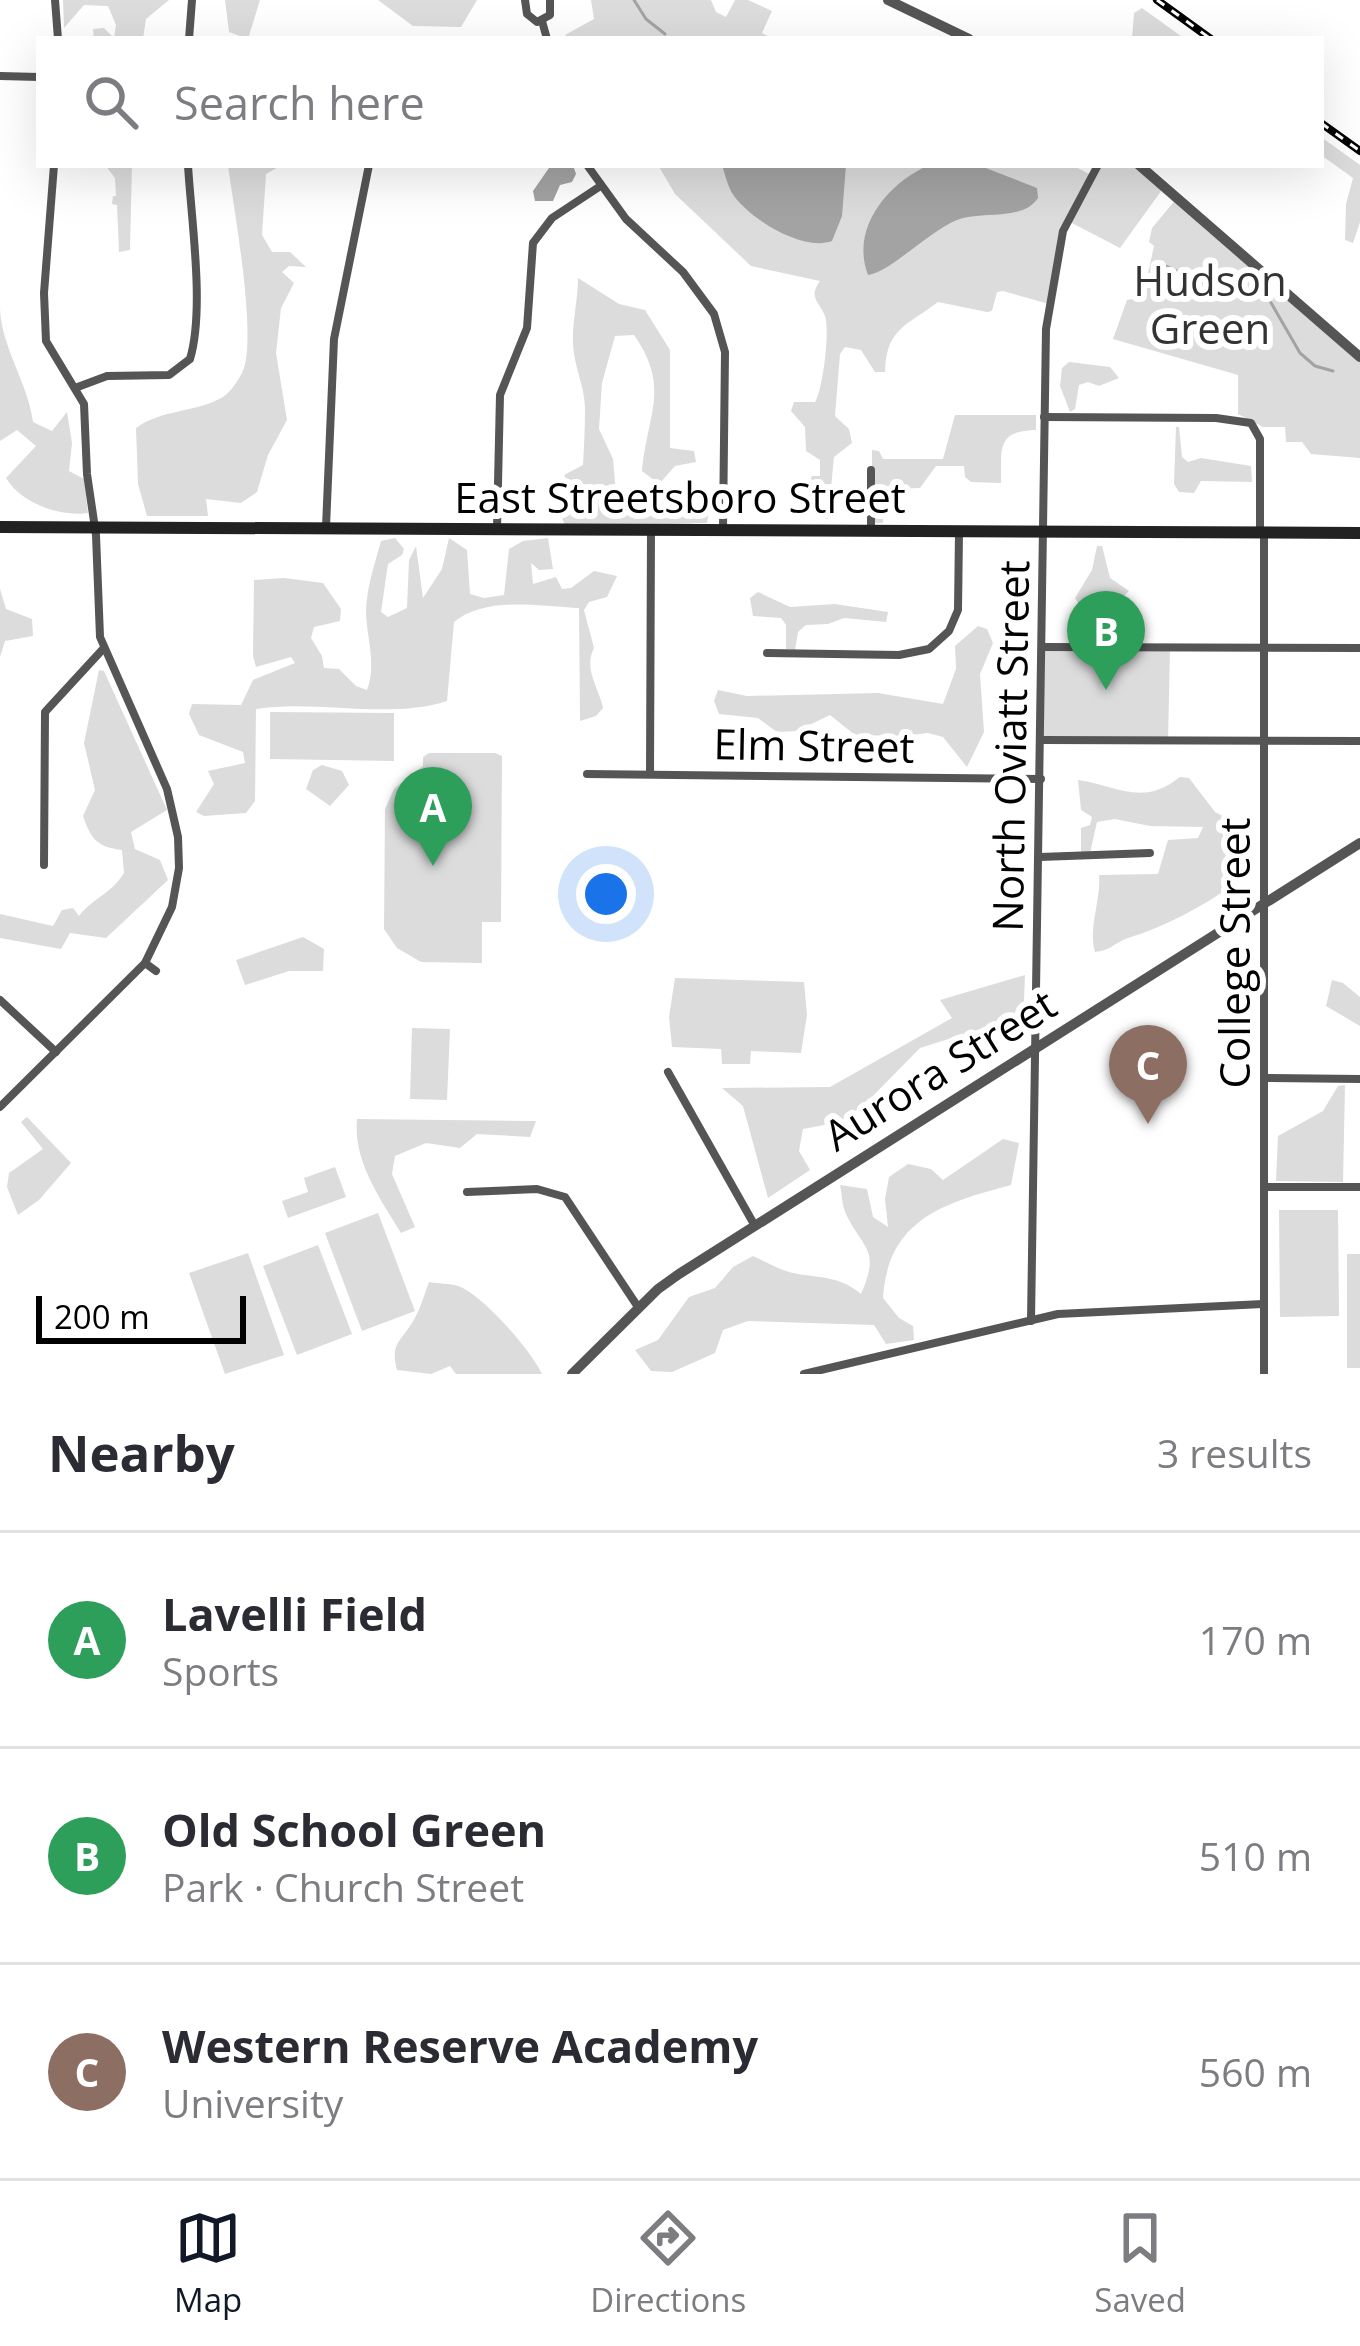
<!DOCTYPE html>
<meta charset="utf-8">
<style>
:root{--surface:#fff;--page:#f7f7f7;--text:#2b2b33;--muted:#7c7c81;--line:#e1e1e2;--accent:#111827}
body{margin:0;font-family:"Open Sans",sans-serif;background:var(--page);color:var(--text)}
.scale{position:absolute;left:36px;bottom:30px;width:210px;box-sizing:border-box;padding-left:12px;border:6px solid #000;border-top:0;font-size:33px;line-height:42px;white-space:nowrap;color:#000;-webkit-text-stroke:9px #fff;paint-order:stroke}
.you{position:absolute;left:606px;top:894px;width:42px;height:42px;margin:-30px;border:9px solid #fff;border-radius:50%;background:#1a73e8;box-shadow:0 0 0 18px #1a73e833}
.badge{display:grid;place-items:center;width:78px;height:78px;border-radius:50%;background:var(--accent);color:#fff;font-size:39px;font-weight:700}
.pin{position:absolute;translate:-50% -99px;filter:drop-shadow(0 3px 6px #0008)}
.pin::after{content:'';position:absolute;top:63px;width:42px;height:36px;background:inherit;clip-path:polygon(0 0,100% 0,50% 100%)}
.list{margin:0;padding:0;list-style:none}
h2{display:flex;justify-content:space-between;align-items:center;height:156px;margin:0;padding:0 48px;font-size:51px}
h2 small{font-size:39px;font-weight:400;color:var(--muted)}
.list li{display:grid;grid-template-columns:78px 1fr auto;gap:36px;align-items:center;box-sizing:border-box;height:216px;padding:0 48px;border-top:3px solid var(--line)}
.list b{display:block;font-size:45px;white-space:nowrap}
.list p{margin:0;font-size:39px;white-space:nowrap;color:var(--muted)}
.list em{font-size:39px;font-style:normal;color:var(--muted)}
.icon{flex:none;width:66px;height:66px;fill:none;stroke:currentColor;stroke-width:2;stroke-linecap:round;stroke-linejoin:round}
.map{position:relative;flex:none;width:1360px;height:1374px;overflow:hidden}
.search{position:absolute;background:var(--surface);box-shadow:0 12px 48px #0002;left:36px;right:36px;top:36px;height:132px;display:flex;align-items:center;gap:30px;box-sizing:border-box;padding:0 42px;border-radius:0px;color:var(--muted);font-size:45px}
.sheet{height:804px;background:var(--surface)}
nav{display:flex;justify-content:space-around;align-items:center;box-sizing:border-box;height:168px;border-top:3px solid var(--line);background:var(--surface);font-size:33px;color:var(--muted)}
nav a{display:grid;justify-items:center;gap:6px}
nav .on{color:var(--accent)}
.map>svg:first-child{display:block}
.green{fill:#dcdcdc}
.water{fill:#a3a3a3}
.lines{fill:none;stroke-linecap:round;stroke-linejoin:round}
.stream{stroke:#a3a3a3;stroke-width:3}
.minor{stroke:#555;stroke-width:8}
.tertiary{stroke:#555;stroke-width:10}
.secondary{stroke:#222;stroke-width:12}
.rail-casing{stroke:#000;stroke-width:8}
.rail{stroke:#fff;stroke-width:3;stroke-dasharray:9;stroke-linecap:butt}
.labels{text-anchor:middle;stroke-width:12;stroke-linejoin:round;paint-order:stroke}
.park-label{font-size:42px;fill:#333;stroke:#fff}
.street-label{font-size:42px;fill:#000;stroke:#fff}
</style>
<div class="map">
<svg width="1360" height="1374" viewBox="0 0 1360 1374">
<rect width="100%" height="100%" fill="#fff"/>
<g class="green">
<path d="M 63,0 L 169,0 L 146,19 L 143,39 L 94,39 L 93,29 L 104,28 L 114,38 L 116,25 L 108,6 L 84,5 L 64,28 Z"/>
<path d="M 225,0 L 260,0 L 248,39 L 229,32 Z"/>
<path d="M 378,0 L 477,0 L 461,27 L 413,26 Z"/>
<path d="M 591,0 L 711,0 L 716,12 L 726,17 L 735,0 L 748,0 L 772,11 L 762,33 L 773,39 L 570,39 L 565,35 L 594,19 Z"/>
<path d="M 1142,8 L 1185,39 L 1132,39 L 1134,13 Z"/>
<path d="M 1321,137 L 1360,165 L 1360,222 L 1353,243 L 1345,240 L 1346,204 L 1353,178 L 1321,155 Z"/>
<path d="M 105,165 L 132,165 L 130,250 L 119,252 L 117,205 L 112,204 L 113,196 L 116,196 L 115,178 Z"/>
<path d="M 228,165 L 282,165 L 266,174 L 262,235 L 272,252 L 290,252 L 306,267 L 289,266 L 282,272 L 294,283 L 281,308 L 276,353 L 287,420 L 268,455 L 257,492 L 241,503 L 206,499 L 208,516 L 147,516 L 138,484 L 136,428 C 162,409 195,413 223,397 C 230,393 241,377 244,368 C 256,329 234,210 228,165 Z"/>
<path d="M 658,165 L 1072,165 L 1091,175 L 1098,165 L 1138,165 L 1164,187 L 1120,248 L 1068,221 L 1049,304 L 1003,291 L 997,292 L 992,311 L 987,312 L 938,302 C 906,326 886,329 885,372 L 875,372 L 861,350 L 845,347 L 840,354 L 835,416 L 849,429 L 852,443 L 834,457 L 828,519 L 821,519 L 819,499 L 808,485 L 812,476 L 820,476 L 820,460 L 806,451 L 805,427 L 791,411 L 794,402 L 815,402 C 823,389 830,331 825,316 C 819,301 808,298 820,281 L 751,266 L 675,194 Z"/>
<path d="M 1177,198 L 1360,357 L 1360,458 L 1311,454 L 1302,442 L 1286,442 L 1285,427 L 1263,427 L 1238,414 L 1238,375 L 1113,339 L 1127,300 L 1143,297 L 1154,246 L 1149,242 L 1152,228 Z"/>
<path d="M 578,278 L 619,304 L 645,310 L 670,350 L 670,448 L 694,451 L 696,462 L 675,466 L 659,484 L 642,471 C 647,414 671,388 634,335 L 615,336 L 602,383 L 599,429 L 613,459 L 616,494 L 624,504 C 652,494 680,508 710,504 L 707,523 L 566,527 L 561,516 L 578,504 L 564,475 L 583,465 C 584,447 585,427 585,409 C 585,387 574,367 573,344 C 572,323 578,300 578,278 Z"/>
<path d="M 0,309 C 2,349 28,383 33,422 L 52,431 L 67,412 L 72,443 L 69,471 L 84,479 L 88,513 C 59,517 21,503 6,478 L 36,446 L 17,430 L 0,441 Z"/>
<path d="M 1069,362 L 1110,367 L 1119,378 L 1099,386 L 1088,382 L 1079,385 L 1075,409 L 1070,412 L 1060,386 L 1062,368 Z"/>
<path d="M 955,415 L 1036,415 L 1036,430 C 995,431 1002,450 1001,483 L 971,482 L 965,477 L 964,466 L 936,466 L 920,488 L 886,489 L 883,523 L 872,523 L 872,450 L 879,451 L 883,459 L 943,459 Z"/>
<path d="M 1176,427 L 1179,427 L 1182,457 L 1188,462 L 1201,458 L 1251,466 L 1252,482 L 1201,481 L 1194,493 L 1179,492 L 1174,484 Z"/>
<path d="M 395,538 L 404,549 L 402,555 L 388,564 L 381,612 L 388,617 L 407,608 L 409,560 L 416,546 L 423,598 L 442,569 L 449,538 L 467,550 L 470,594 L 484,598 L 504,595 L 509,549 L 523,541 L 548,538 L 553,569 L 539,570 L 531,563 L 533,584 L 556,577 L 562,589 L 571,588 L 594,571 L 617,576 L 607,597 L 589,602 L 584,610 L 594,648 C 583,669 599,688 603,708 L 596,716 L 580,721 L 579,608 C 540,606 486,596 454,622 L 447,701 C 390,720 315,699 256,709 L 255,801 L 246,813 L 204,816 L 196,812 L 214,784 L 208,771 L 245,763 L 243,752 L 199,735 L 189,714 L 192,704 L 241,705 L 253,680 L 295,663 L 291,657 L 256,667 L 253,656 L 254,580 L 284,578 L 323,583 L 341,609 L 340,621 L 314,627 L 311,638 L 322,656 L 324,668 L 339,669 L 356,686 L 367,690 C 377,664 366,636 366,610 C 367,586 375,563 381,541 Z"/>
<path d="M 1097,546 L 1102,546 L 1110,578 L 1129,591 L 1122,598 L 1099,599 L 1097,605 L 1079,604 L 1075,598 L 1092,570 Z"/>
<path d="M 0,589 L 6,609 L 32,619 L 33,636 L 5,641 L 0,657 Z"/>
<path d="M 758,592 L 790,607 L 835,604 L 888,612 L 886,622 L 844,618 L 828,624 L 806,625 L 798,632 L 795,650 L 786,649 L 786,625 L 781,618 L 753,616 L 750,598 Z"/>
<path d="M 978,626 L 987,629 L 993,643 L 980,674 L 984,732 L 967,767 L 943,737 L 928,733 L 904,736 L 855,735 L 830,715 L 797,731 L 777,732 L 758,718 L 719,714 L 714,701 L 718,690 L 747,696 L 878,693 L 943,704 L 956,669 L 955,646 Z"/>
<path d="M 1042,647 L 1170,647 L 1168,741 L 1042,740 Z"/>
<path d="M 99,670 L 104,671 L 167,810 L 131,832 L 135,849 L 160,860 L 168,880 L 106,938 L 70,933 L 61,949 L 0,938 L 0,914 L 53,926 L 62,910 L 73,908 L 79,916 C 93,898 112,893 124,873 L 122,850 C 97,847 91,839 83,816 L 95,790 L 84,743 Z"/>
<path d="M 270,712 L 394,713 L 394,761 L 270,759 Z"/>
<path d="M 429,753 L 495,753 L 502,756 L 501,922 L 482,922 L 482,963 L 421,962 L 397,948 L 384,929 L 385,809 L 394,789 L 423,766 L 423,757 Z"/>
<path d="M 322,765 L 342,771 L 349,785 L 330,806 L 306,789 L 313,770 Z"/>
<path d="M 1180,777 L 1189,778 L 1215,812 L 1236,823 L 1237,882 C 1204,906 1167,926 1128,938 C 1114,943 1110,951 1095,952 C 1088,927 1101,901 1099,875 L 1158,874 L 1168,840 L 1198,838 L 1203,827 L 1150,826 L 1115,819 L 1097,822 L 1090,853 L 1081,853 L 1081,828 L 1090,825 L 1092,817 L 1081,810 L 1078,780 C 1119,786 1142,807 1180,777 Z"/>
<path d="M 303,937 L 324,949 L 323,971 L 289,971 L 245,985 L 236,960 Z"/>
<path d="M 1025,975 L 1023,1025 L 996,1024 L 920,1048 L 864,1105 L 840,1122 L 803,1129 L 799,1151 L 810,1170 L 768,1198 L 743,1106 L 722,1088 L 830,1087 L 952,1018 L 940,1000 Z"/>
<path d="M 675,978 L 804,982 L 807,1015 L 801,1053 L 751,1051 L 750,1064 L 722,1064 L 721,1049 L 672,1047 L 669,1017 Z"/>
<path d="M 1332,980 L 1343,983 L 1360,997 L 1360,1026 L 1326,1006 Z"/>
<path d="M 412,1028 L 450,1029 L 447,1100 L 410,1099 Z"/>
<path d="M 1345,1085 L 1343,1182 L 1276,1181 L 1278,1136 L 1323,1111 L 1338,1086 Z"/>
<path d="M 27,1117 L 71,1163 L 39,1200 L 18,1215 L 7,1187 L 9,1173 L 43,1149 L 21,1122 Z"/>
<path d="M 357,1119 L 536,1121 L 530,1137 L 477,1134 L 460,1148 L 426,1143 L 395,1156 L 392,1174 L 415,1227 L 401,1233 C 380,1198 353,1161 357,1119 Z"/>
<path d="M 1003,1139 L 1019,1143 L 1011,1185 C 944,1203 888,1219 883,1298 L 899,1318 L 913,1326 L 914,1340 L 886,1344 L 874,1325 L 748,1321 L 723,1330 L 715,1353 L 672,1372 L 651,1371 L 635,1350 L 658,1340 L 689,1297 L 715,1288 L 733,1267 L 753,1256 C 767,1262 783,1272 798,1274 C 823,1278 841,1277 861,1294 C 881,1248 863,1250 846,1214 C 842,1206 842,1194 840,1185 L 867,1189 L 873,1217 L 888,1227 L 885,1199 L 889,1177 L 908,1164 L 931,1169 L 943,1180 Z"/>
<path d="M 335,1167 L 346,1197 L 288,1218 L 282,1201 L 308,1192 L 304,1178 Z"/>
<path d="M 1279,1210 L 1338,1210 L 1339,1316 L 1280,1317 Z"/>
<path d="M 378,1213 L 415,1311 L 362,1331 L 325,1233 Z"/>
<path d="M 318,1245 L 352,1334 L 297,1355 L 263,1266 Z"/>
<path d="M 248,1253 L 284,1355 L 225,1374 L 189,1273 Z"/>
<rect x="1347" y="1254" width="13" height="114"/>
<path d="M 429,1282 C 438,1284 450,1283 458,1286 C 482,1294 531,1350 542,1374 L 456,1374 L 450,1366 L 431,1374 L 397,1370 C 390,1344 400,1342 412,1323 C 420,1311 424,1295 429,1282 Z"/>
</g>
<g class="water">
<path d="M 551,165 L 573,165 L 576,174 L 572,182 L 560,185 L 553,201 L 535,201 L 533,191 Z"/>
<path d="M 722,165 L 846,165 L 842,216 L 832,241 C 802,252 748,218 732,193 C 727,184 725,174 722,165 Z"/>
<path d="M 929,165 L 978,165 L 1037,188 L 1038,198 C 1022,222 982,210 957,220 C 929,231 889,273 868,275 C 850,228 888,183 929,165 Z"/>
</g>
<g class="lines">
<g class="stream">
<path d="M 634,0 L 646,19 L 665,34"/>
<path d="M 1159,263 L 1225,292 L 1266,294 L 1300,353 L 1315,366 L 1333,371"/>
</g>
<g class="minor">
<path d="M 55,0 L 58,39"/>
<path d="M 525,0 L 527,14 L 537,22 L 550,15 L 550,0"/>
<path d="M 542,21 L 547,39"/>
<path d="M 189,39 L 192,0"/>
<path d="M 0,76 L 39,77"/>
<path d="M 587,165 L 626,219 L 683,272 L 714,314 L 725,352 L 723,529"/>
<path d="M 75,388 L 107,376 L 169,375 L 190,359 C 205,309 191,218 188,165"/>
<path d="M 1044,417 L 1216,418 L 1251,423 L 1260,439 L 1260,532"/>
<path d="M 871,470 L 871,530"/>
<path d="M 326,527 L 334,339 L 369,165"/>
<path d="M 497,528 L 500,395 L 527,328 L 533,243 L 552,218 L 599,187"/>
<path d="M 1042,647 L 1360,648"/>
<path d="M 767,653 L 899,655 L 929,649 L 949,631 L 958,610 L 959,532"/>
<path d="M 1042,740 L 1360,741"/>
<path d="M 587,774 L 1041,779"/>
<path d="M 650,774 L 651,530"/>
<path d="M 1040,857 L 1150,853"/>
<path d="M 44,865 L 45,712 L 103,649"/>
<path d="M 145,963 L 156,971"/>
<path d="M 0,1000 L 56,1052"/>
<path d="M 668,1072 L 755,1226"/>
<path d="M 1266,1078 L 1360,1079"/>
<path d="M 0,1107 L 145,963 L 172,907 L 179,868 L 178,837 L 167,789 L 100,637 L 96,535 L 87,474 L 84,404 L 46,341 L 44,293 L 54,165"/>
<path d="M 1266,1187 L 1360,1187"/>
<path d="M 467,1192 L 537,1189 L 565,1197 L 638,1307"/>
<path d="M 1031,1321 L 1046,329 L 1063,231 L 1098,165"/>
<path d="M 804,1374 L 1058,1314 L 1263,1304"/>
<path d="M 1264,1374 L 1264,533"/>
</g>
<g class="tertiary">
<path d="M 888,0 L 969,39"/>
<path d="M 1139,165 L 1360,357"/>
<path d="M 572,1374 L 658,1289 L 679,1274 L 1360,843"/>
</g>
<path class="secondary" d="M 0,527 L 1360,533"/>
<defs>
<g id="rail">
<path d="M 1157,0 L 1211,39"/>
<path d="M 1321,123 L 1360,151"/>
</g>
</defs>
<use href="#rail" class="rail-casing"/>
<use href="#rail" class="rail"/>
</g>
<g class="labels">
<g class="park-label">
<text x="1210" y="296">Hudson<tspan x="1210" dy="48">Green</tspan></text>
</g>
<g class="street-label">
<text x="680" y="513">East Streetsboro Street</text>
<text transform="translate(814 746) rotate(1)" y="15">Elm Street</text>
<text transform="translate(1011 746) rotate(-89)" y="15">North Oviatt Street</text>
<text transform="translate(1235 953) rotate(-90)" y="15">College Street</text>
<text transform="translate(940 1070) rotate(-32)" y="15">Aurora Street</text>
</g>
</g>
</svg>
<div class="scale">200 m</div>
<div class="you"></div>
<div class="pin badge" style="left:433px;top:866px;background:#2e9e5b">A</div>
<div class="pin badge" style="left:1106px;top:690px;background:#2e9e5b">B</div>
<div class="pin badge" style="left:1148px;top:1124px;background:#8d6e63">C</div>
<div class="search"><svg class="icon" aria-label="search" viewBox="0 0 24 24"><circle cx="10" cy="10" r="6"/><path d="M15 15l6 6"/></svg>Search here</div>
</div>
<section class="sheet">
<h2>Nearby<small>3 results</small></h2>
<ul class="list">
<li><span class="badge" style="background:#2e9e5b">A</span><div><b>Lavelli Field</b><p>Sports</p></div><em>170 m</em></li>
<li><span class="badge" style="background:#2e9e5b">B</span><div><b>Old School Green</b><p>Park · Church Street</p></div><em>510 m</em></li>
<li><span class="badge" style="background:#8d6e63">C</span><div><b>Western Reserve Academy</b><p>University</p></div><em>560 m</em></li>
</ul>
</section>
<nav>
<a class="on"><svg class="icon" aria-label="map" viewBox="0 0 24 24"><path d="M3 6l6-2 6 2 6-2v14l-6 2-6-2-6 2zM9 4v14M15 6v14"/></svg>Map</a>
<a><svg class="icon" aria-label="directions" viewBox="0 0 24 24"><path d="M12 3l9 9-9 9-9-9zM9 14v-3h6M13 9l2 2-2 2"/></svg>Directions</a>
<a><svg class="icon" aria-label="saved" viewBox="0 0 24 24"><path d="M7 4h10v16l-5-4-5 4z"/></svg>Saved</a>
</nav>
